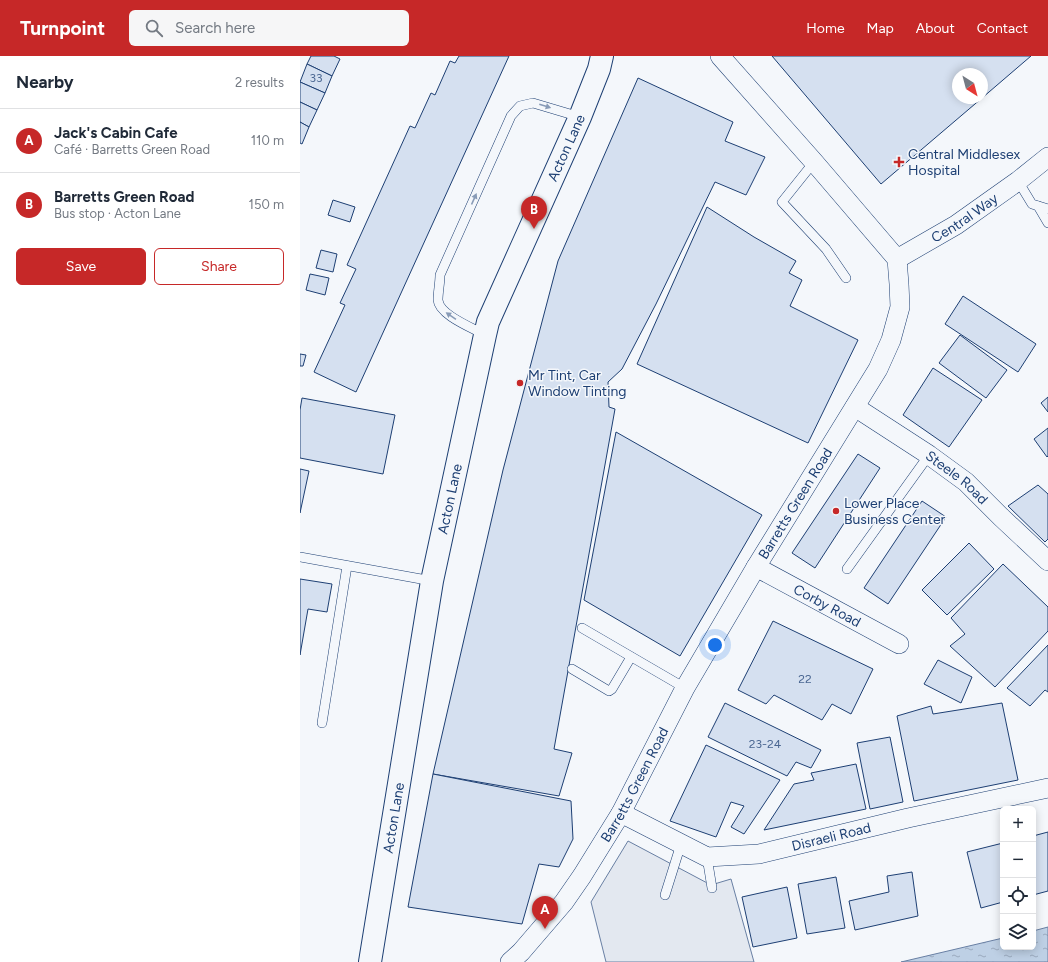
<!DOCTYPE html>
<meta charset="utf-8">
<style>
:root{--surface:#fff;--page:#f6f6f7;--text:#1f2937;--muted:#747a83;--line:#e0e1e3;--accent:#c62828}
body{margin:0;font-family:Figtree,sans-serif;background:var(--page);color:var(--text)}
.controls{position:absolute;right:12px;bottom:12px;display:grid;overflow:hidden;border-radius:6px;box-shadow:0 2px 10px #0003}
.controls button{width:36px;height:36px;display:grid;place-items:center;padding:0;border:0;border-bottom:1px solid var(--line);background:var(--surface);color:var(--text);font:20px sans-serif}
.compass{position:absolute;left:652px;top:12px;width:36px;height:36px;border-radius:50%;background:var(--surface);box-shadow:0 2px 10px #0003;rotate:144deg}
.you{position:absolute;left:415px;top:589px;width:14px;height:14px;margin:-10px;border:3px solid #fff;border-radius:50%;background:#1a73e8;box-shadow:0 0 0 6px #1a73e833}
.badge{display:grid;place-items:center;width:26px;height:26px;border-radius:50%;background:var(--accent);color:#fff;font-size:13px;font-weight:700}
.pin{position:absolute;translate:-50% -33px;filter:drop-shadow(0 1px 2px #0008)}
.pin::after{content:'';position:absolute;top:21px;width:14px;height:12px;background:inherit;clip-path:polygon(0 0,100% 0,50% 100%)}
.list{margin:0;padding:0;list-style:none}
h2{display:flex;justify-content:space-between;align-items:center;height:52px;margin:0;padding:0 16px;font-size:17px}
h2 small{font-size:13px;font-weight:400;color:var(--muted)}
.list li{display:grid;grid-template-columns:26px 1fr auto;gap:12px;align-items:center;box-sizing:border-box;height:64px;padding:0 16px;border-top:1px solid var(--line)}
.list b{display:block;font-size:15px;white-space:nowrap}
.list p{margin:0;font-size:13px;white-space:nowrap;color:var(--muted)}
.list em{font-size:13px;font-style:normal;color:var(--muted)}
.actions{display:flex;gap:8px;padding:12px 16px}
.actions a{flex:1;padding:9px 0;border:1px solid var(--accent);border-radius:6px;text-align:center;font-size:14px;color:var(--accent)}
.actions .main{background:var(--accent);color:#fff}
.icon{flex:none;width:22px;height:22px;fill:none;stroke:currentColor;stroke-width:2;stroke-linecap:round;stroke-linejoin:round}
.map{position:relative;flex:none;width:748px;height:906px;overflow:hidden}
header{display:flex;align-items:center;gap:24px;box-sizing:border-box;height:56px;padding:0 20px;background:var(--accent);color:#fff}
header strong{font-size:19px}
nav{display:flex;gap:22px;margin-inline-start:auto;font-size:14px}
.search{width:280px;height:36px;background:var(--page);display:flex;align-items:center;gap:10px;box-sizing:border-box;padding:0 14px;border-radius:6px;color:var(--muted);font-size:15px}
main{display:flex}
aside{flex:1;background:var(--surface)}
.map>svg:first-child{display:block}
.parking{fill:#e3e8f0;stroke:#687fa3}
.water{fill:url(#water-ripples);stroke:#687fa3}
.building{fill:#d5e0f0;stroke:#1d3f73}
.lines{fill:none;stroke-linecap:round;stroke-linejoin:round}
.lane-casing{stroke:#1d3f73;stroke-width:10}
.street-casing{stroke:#1d3f73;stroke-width:20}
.secondary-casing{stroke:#1d3f73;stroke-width:24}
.lane{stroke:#f4f7fb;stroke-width:9}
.street{stroke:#f4f7fb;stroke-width:19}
.secondary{stroke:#f4f7fb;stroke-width:22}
.oneway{fill:#889bb7}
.poi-dot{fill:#c62828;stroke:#f4f7fb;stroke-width:1.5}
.labels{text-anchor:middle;stroke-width:3;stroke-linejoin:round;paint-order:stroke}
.number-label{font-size:12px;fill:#4b6792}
.street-label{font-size:14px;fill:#1d3f73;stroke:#f4f7fb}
.poi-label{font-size:14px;fill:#1d3f73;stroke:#f4f7fb;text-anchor:start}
</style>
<header>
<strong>Turnpoint</strong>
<div class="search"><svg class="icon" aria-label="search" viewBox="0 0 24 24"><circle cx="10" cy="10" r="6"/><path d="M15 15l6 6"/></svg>Search here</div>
<nav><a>Home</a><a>Map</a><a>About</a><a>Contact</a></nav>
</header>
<main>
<aside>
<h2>Nearby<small>2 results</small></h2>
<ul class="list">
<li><span class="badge">A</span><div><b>Jack's Cabin Cafe</b><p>Café · Barretts Green Road</p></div><em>110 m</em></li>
<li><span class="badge">B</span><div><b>Barretts Green Road</b><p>Bus stop · Acton Lane</p></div><em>150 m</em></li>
</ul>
<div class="actions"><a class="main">Save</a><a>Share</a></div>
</aside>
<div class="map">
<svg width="748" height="906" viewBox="0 0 748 906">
<defs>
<pattern id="water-ripples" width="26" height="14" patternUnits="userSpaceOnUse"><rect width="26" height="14" fill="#bed0e5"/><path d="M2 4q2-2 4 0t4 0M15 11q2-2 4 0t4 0" fill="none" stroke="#9aaabe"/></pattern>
</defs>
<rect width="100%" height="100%" fill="#f4f7fb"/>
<path class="parking" d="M 328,785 L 411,829 L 431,823 L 454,906 L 306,906 L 291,846 Z"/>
<path class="water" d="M 748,871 L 748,906 L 601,906 L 703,882 L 703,891 L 733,891 L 733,875 Z"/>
<g class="building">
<path d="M 11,0 L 34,0 L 40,3 L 32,20 L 7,8 Z"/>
<path d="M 159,0 L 209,0 L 56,336 L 14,316 L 45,249 L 40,247 L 56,213 L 47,209 L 110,70 L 115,72 L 131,37 L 135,39 L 150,5 L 155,7 Z"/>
<path d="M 472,0 L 731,0 L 682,42 L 682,18 L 658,18 L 658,42 L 682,42 L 581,128 Z"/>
<path d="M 7,8 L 32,20 L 25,37 L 0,26 Z"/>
<path d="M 338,22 L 433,66 L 425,85 L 465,101 L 446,139 L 415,126 L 356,248 L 322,313 L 308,326 L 309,351 L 315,353 L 254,693 L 272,697 L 259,740 L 133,718 L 203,414 L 258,205 Z"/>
<path d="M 0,26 L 25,37 L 17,54 L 0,46 Z"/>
<path d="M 0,46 L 17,54 L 9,71 L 0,66 Z"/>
<path d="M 0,66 L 9,71 L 2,88 L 0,87 Z"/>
<path d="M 33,144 L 55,151 L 50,166 L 28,159 Z"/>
<path d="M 407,151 L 454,181 L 496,205 L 489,217 L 502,224 L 490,250 L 558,284 L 508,387 L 337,308 Z"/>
<path d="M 21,194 L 37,198 L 33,216 L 16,212 Z"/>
<path d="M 10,218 L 29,222 L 25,239 L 6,234 Z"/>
<path d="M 663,240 L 736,288 L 718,316 L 645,268 Z"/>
<path d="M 660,279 L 707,314 L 686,342 L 639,307 Z"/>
<path d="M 0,298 L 6,299 L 3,310 L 0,310 Z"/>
<path d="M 633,312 L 682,344 L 649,391 L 603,359 Z"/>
<path d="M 748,341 L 748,356 L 741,347 Z"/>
<path d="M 2,342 L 95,359 L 83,418 L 0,402 L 0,354 Z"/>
<path d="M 748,372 L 748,400 L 747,401 L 734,383 Z"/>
<path d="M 316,376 L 462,459 L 380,600 L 284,544 Z"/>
<path d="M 558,398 L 580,412 L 515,512 L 492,497 Z"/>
<path d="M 0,413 L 9,415 L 0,457 Z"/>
<path d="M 738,429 L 748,438 L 748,483 L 745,486 L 708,450 Z"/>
<path d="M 622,445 L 646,461 L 588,548 L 564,532 Z"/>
<path d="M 669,487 L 694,513 L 647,559 L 622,534 Z"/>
<path d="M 703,508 L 748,551 L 748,575 L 695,631 L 650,590 L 665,578 L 651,562 Z"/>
<path d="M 0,523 L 32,528 L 27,556 L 8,553 L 0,599 Z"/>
<path d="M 473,565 L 573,613 L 551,658 L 532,648 L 522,664 L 474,639 L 466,648 L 438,634 Z"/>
<path d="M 748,589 L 748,636 L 745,634 L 730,650 L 707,632 Z"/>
<path d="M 638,604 L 672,621 L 661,647 L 624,628 Z"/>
<path d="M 425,647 L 521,694 L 511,712 L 496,706 L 487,720 L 408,681 Z"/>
<path d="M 702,647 L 718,724 L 614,745 L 597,660 L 631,650 L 633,658 Z"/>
<path d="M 590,681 L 603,746 L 570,753 L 557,687 Z"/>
<path d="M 406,689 L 480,724 L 444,778 L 431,771 L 444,750 L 431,746 L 416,781 L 370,765 Z"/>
<path d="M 556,708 L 566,753 L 464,774 L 494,728 L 514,724 L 511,717 Z"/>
<path d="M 133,718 L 271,745 L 273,783 L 259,811 L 239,808 L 222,868 L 108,851 Z"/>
<path d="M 748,776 L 748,835 L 733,839 L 733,780 Z"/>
<path d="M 703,787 L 703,846 L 681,852 L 667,796 Z"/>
<path d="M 612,816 L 618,860 L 555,874 L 549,845 L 589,836 L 587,820 Z"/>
<path d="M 536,821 L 545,872 L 507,878 L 498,828 Z"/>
<path d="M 487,831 L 497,882 L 453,891 L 442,841 Z"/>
</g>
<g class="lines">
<defs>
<g id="lane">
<path d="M 514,106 L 482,146 L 526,193 L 546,222"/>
<path d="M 718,125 L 732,148 L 748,153"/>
<path d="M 738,150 L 748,167"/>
<path d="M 185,279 C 173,272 139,259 138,244 C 138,236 140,227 140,219 L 211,60 L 220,50 L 233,47 L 280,61"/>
<path d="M 0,501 L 132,525"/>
<path d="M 547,513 L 629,399"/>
<path d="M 282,572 L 385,632"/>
<path d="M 272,613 L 309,635 L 312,633 L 331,601"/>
<path d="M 22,667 L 47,510"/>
<path d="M 407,801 L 412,832"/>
<path d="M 365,839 L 381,788"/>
</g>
<g id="street">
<path id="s1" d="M 597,203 L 656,169 L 718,125 L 748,101"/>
<path id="s2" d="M 555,351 L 629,399 L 666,426 L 701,461 L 748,505"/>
<path id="s3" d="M 456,511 L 599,588"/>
<path id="s4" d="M 321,757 L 407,801 L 459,798 L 608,762 L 748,732"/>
<path id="s5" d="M 210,906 L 221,896 L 264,846 L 282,820 L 321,757 L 385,632 L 456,511 L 578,313 L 591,284 L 600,251 L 599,228 L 597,203 L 514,106 L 420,0"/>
</g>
<g id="secondary">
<path id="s6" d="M 70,906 L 132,525 L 185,279 L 188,266 L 280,61 L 299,13 L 302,0"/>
</g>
</defs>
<use href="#lane" class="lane-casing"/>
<use href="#street" class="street-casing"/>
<use href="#secondary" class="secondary-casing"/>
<use href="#lane" class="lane"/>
<use href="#street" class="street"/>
<use href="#secondary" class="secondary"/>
</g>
<defs><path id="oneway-solid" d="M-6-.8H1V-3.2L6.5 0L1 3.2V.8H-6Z"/></defs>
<g class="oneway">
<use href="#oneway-solid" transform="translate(245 50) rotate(17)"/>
<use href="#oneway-solid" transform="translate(174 143) rotate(-66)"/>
<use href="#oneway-solid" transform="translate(151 260) rotate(-146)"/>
</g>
<g class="poi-dot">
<path d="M597 100h4v4h4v4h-4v4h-4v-4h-4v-4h4z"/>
<circle cx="220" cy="327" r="4"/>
<circle cx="536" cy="455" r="4"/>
</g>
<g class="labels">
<g class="number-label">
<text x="16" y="26">33</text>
<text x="505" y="627">22</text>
<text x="465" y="692">23-24</text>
</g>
<g class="street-label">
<text dy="5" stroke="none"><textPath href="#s6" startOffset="842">Acton Lane</textPath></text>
<text dy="5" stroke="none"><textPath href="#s1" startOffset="79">Central Way</textPath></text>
<text dy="5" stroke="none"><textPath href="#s2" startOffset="124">Steele Road</textPath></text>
<text dy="5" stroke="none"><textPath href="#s6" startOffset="470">Acton Lane</textPath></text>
<text dy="5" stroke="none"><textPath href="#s5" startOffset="542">Barretts Green Road</textPath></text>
<text dy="5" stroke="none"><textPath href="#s3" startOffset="81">Corby Road</textPath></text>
<text dy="5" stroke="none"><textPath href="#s5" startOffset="218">Barretts Green Road</textPath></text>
<text dy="5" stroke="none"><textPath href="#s6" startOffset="146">Acton Lane</textPath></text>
<text dy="5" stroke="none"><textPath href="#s4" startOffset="223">Disraeli Road</textPath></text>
</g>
<g class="poi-label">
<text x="608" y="103">Central Middlesex<tspan x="608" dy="16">Hospital</tspan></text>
<text x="228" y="324">Mr Tint, Car<tspan x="228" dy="16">Window Tinting</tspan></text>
<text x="544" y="452">Lower Place<tspan x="544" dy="16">Business Center</tspan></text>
</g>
</g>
</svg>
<div class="controls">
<button>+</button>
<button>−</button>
<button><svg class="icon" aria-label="locate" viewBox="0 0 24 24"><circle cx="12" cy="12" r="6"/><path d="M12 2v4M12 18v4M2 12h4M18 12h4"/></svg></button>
<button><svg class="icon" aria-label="layers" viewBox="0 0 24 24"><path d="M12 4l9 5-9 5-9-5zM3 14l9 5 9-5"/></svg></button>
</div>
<svg class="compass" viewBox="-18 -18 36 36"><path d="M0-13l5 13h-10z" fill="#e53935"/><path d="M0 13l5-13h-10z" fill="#747a83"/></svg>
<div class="you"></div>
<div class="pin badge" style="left:245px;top:873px">A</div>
<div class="pin badge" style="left:234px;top:173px">B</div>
</div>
</main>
